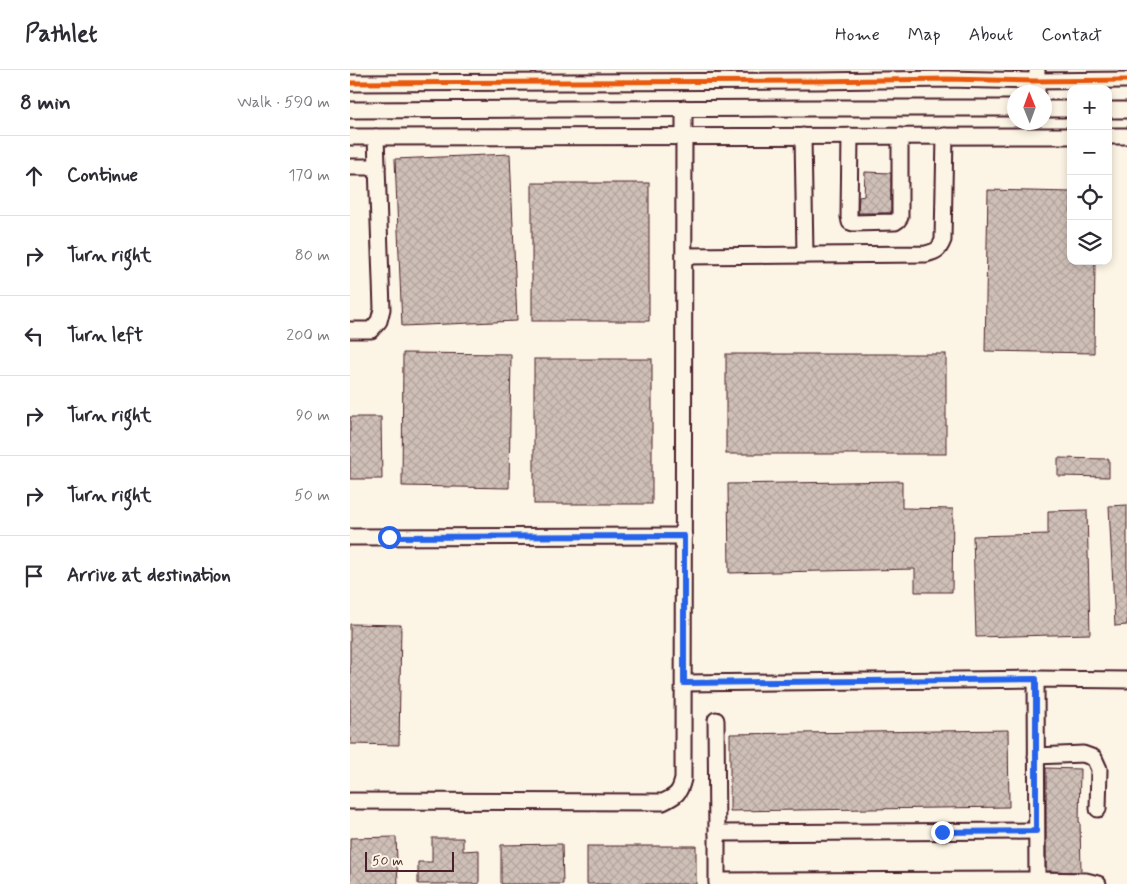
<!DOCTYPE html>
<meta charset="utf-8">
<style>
:root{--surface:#fff;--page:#f2f2f3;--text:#2b2b33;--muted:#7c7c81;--line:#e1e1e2}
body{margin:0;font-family:Mynerve,sans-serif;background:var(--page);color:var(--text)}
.controls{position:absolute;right:15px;top:15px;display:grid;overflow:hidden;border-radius:10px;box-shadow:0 2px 8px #0003}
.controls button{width:45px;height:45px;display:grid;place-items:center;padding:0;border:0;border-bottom:1px solid var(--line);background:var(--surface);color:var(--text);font:25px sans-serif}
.compass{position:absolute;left:657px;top:15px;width:45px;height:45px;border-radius:50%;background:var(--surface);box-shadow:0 2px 8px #0003;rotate:359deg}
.scale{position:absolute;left:15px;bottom:12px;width:89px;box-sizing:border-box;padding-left:5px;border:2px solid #4a1f2b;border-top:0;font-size:14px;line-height:18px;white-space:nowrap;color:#4a1f2b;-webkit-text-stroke:4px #fcf5e5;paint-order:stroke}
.stop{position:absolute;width:15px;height:15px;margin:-11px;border:4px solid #2563eb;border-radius:50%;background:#fff}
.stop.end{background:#2563eb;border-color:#fff;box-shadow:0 1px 5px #0008}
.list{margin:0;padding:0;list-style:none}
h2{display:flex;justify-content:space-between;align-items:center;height:65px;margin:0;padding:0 20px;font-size:21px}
h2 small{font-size:16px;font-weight:400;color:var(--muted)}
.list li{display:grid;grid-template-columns:32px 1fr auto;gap:15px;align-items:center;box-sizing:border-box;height:80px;padding:0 20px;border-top:1px solid var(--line)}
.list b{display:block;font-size:19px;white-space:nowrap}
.list em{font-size:16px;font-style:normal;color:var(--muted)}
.icon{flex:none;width:28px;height:28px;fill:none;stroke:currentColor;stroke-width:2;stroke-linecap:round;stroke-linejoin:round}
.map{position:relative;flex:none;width:777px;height:814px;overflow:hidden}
header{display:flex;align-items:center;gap:30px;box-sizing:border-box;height:70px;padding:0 25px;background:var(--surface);border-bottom:1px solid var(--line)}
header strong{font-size:24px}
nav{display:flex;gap:28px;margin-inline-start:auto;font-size:18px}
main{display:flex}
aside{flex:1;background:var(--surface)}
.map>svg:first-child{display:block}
.building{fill:url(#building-cross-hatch);stroke:#4a1f2b}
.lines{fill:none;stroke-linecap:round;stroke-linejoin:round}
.minor-casing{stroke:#4a1f2b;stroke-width:19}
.minor{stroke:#fcf5e5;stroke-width:15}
.cycleway-casing{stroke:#fcf5e5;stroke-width:8}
.cycleway{stroke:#e8590c;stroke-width:5}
.route{stroke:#2563eb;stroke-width:6}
</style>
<header>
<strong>Pathlet</strong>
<nav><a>Home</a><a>Map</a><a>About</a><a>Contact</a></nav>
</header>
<main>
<aside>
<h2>8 min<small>Walk · 590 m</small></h2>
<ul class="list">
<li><svg class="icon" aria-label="ahead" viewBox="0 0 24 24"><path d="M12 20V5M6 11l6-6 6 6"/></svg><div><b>Continue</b></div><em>170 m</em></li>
<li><svg class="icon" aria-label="right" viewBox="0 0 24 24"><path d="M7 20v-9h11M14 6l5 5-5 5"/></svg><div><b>Turn right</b></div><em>80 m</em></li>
<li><svg class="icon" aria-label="left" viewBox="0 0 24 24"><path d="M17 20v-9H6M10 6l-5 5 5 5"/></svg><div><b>Turn left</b></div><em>200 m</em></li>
<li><svg class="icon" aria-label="right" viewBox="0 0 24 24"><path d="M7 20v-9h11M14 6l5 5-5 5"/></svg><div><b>Turn right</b></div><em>90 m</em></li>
<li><svg class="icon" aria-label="right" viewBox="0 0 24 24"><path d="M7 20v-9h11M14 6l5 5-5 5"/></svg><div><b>Turn right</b></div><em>50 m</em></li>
<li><svg class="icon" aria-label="arrive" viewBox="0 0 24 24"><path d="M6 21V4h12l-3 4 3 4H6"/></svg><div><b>Arrive at destination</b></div></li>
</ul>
</aside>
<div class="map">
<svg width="777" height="814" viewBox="0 0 777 814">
<defs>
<pattern id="building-cross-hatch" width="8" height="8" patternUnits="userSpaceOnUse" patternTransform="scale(1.25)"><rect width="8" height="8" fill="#cfc0b7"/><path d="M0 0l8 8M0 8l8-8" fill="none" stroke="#b3a59e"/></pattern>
</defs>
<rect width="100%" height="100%" fill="#fcf5e5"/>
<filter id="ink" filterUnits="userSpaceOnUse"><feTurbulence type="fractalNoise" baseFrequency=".02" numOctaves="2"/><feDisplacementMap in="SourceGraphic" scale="10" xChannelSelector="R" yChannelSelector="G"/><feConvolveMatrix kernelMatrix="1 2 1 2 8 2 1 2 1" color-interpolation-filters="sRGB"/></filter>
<g filter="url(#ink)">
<g class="building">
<path d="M 160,84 L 167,251 L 52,256 L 45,89 Z"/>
<path d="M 515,102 L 541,103 L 541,143 L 508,143 L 509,127 L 514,126 Z"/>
<rect x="182" y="113" width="117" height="138"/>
<path d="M 638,120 L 721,122 L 721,191 L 745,191 L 744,283 L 635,281 Z"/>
<path d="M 53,283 L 161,284 L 159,418 L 52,416 Z"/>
<rect x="376" y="284" width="220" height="100"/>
<rect x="184" y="289" width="118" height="145"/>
<path d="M 0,347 L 31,347 L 32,409 L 0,409 Z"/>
<path d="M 708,388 L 759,389 L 759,407 L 708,406 Z"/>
<path d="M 552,411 L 552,438 L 603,439 L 602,522 L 565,522 L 565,499 L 379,503 L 378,414 Z"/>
<path d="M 777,435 L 777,555 L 765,556 L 759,436 Z"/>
<path d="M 737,440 L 740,564 L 626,567 L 623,466 L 698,464 L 698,441 Z"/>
<path d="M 0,554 L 51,555 L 49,675 L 0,674 Z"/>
<path d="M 658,660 L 659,737 L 380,741 L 380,664 Z"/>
<path d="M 696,698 L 730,699 L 729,752 L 730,752 L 731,802 L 696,801 Z"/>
<path d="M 46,767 L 48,814 L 0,814 L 0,768 Z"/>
<path d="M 82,768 L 113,768 L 113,781 L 129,780 L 129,814 L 68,814 L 68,792 L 82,792 Z"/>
<path d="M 212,774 L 213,814 L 151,814 L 151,775 Z"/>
<rect x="237" y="776" width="109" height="38"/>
</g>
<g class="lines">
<defs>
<g id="minor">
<path d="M 687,0 L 687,22"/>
<path d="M 0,13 L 467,11 L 597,9 L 686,11 L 777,10"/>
<path d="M 694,39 L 721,39"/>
<path d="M 0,40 L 467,38 L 664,38"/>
<path d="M 758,40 L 777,40"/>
<path d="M 453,66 L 455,185"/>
<path d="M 500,66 L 499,147 L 500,152 L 503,153 L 545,152 L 548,150 L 550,147 L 550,66"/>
<path d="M 758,66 L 777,66"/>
<path d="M 0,67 L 721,66"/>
<path d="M 0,97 L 27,97"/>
<path d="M 334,186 L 576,184 C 587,181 589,180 593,170 L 595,66"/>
<path d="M 0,260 L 21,260 L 29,251 L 32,239 L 26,67"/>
<path d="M 0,467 L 334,466"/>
<path d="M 686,609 L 687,810"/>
<path d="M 334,613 L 686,609 L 777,610"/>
<path d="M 366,650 L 367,763 L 686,761"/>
<path d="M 686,686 L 733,684 L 744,688 L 749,699 L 748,739"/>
<path d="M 0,731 L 313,732 C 326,726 330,723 333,709 L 334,38"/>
<path d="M 367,811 L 687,810 L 736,811 L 748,814"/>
<path d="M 367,814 L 367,763"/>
</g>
</defs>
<use href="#minor" class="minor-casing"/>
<use href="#minor" class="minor"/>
<defs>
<path id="cycleway" d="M 0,13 L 467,11 L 597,9 L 686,11 L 777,10"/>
</defs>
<use href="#cycleway" class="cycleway-casing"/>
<use href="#cycleway" class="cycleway"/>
</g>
</g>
<g class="lines" filter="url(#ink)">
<path class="route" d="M 39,467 L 334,466 L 334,613 L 686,609 L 686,761 L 592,762"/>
</g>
</svg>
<div class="controls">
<button>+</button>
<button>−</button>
<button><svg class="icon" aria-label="locate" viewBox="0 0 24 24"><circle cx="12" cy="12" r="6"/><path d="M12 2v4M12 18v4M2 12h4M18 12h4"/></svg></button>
<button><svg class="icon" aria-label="layers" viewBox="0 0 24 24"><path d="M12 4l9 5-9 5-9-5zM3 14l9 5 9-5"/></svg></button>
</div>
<svg class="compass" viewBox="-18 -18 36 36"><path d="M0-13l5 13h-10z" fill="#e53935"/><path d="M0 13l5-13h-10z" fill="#7c7c81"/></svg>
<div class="scale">50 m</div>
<div class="stop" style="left:39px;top:467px"></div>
<div class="stop end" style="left:592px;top:762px"></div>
</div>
</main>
